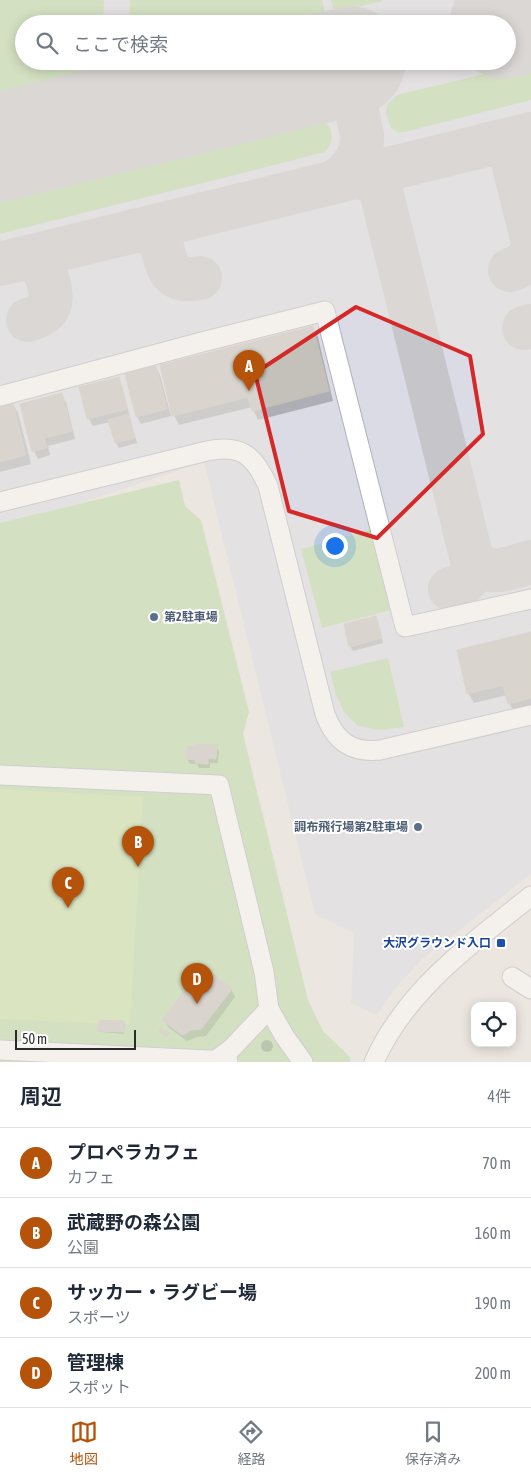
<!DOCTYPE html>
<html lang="ja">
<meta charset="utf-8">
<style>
:root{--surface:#fff;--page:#f2f2f3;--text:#1f2937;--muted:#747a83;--line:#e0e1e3;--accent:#b45309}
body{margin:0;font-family:"Asap Condensed","Noto Sans JP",sans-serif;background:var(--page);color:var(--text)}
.controls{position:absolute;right:15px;bottom:15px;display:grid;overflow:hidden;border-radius:10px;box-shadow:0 2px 12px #0003}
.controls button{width:45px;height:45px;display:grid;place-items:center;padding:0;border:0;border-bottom:1px solid var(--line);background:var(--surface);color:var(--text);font:25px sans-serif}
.scale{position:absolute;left:15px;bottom:12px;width:121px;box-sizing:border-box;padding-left:5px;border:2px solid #2b2b2b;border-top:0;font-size:14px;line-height:18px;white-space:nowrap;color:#2b2b2b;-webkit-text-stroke:4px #fff;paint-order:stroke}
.you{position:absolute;left:334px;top:545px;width:18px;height:18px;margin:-12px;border:4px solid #fff;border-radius:50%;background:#1a73e8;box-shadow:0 0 0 8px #1a73e833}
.badge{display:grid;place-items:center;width:32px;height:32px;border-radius:50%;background:var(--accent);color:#fff;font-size:16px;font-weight:700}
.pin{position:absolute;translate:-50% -41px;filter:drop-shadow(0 1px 2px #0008)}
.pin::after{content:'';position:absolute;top:26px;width:18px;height:15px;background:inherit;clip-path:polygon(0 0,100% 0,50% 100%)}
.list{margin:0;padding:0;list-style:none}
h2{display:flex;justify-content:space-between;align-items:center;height:65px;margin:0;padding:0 20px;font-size:21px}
h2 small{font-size:16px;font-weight:400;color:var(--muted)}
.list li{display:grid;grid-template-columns:32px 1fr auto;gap:15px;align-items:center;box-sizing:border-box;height:70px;padding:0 20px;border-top:1px solid var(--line)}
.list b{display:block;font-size:19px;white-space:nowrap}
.list p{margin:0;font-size:16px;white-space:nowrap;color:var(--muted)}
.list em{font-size:16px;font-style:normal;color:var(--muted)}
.icon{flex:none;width:28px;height:28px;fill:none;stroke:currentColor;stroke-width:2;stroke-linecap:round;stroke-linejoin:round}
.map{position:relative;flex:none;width:531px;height:1062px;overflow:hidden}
.search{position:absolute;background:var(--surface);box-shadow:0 2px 12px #0003;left:15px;right:15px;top:15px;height:55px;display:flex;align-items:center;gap:12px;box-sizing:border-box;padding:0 18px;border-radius:28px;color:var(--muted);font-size:19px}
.sheet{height:345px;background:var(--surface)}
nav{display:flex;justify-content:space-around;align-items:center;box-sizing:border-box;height:70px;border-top:1px solid var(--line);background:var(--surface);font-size:14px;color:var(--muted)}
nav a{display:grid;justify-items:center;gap:2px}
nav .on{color:var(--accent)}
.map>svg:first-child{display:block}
.airport{fill:#dadbe4;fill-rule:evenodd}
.green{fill:#b5dca1}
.pitch{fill:#c5e29e}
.shadow{fill:#0003}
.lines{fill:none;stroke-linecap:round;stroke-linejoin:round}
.taxiway{stroke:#c6c5c9;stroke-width:44}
.runway{stroke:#c6c5c9;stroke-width:109}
.building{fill:#c4c0ba;stroke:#c6c2b8}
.minor-casing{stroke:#afb1ba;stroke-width:21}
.minor{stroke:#fff;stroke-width:19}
.tree{fill:#849d77}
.marked{fill:none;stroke:#d62828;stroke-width:4;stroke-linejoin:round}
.service-dot{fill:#5c6f8a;stroke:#fff;stroke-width:2}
.transit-dot{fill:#1a4fb4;stroke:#fff;stroke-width:2}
.labels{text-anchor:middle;stroke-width:4;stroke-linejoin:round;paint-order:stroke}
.service-label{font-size:12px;font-weight:bold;fill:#4e5e75;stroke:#fff;text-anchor:start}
.transit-label{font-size:12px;font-weight:bold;fill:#164399;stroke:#fff;text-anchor:end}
</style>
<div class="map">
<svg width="531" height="1062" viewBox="0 0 531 1062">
<rect width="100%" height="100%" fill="#ebe6df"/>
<path class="airport" d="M 0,0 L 531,0 L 531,874 L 422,959 L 393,991 L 377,1015 L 351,1003 L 354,933 L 315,914 L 204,462 L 62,509 L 0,523 ZM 24,24 L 507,24 L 507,61 L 24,61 Z"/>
<g class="green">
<path d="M 0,0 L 104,0 L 103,24 L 24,24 L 24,61 L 101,61 L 100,78 L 0,102 Z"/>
<path d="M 130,0 L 322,0 L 327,21 L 316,24 L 129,24 Z"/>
<path d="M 331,0 L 383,0 L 383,1 L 334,12 Z"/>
<path d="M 128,61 L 164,61 L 128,70 Z"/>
<path d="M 531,63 L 531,100 L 404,132 L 398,132 L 391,128 L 386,113 L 387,105 L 397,95 Z"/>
<path d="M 318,117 C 333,124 336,140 325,152 L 0,234 L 0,198 Z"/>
<path d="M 179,480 L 185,506 L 201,520 L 249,712 L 243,734 L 308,1000 L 323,1031 L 351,1058 L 350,1062 L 0,1062 L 0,523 Z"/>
<path d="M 371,530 L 391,610 L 322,628 L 301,549 Z"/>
<path d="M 388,658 L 404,727 L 381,730 L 358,726 L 344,712 L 335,692 L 330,672 Z"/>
</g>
<path class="pitch" d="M 0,789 L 143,797 L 130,1025 L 0,1019 Z"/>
<g class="shadow">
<path d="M 312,328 L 318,337 L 333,401 L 258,420 L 252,407 L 179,425 L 174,415 Z"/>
<path d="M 156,368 L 160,375 L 171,416 L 141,424 L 137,417 L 126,375 Z"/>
<path d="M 118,378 L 122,386 L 130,417 L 129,417 L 137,443 L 119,448 L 116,443 L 110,422 L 93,426 L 89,419 L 81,388 Z"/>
<path d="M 61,394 L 66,402 L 75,439 L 48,446 L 50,455 L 38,459 L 34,451 Z"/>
<path d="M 12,403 L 18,413 L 31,464 L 0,472 L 0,406 Z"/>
<path d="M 375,617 L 378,622 L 383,643 L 353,651 L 350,646 Z"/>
<path d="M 531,633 L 531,709 L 515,713 L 509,703 L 507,695 L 474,703 L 468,693 Z"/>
<path d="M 216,746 L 219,751 L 218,763 L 210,763 L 210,768 L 199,768 L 197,764 L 190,764 L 187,759 Z"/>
<path d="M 231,989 L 235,997 L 206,1036 L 197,1037 L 187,1041 L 168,1027 L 164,1020 Z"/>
<path d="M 124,1022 L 125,1024 L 124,1034 L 100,1032 L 99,1030 Z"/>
</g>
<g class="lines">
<g class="taxiway">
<path d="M 297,75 C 322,72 340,83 354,103"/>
<path d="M 488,144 C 499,145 507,149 512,159 L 531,235"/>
<path d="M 356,177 C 367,177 375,182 381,191 L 472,560 C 475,576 464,586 450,589"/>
<path d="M 335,182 C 349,172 361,159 362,141 C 363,134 360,128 359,121 C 353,96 352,79 374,61"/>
<path d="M 133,231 C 182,228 147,289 200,278"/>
<path d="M 18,259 C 38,258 44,266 49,284 C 54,305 49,314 28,320"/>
<path d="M 0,264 L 531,134"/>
<path d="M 510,270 C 519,267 526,263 531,255"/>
<path d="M 524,328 L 531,326"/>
<path d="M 472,560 C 491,578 508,568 531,562"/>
</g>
<g class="runway">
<path d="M 504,24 L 531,17"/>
<path d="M 0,147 L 351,61"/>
</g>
</g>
<g class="building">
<path d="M 313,326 L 329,391 L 252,411 L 248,397 L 172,416 L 160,365 Z"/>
<path d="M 156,366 L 167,409 L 136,417 L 125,374 Z"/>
<path d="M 119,377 L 127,409 L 87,419 L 79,387 Z"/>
<path d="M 62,393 L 72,431 L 44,438 L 47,448 L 32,452 L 20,404 Z"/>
<path d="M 13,402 L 26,455 L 0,462 L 0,405 Z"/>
<path d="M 129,414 L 135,438 L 115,443 L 108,420 Z"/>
<path d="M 376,616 L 382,638 L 349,647 L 344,624 Z"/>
<path d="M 531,632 L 531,698 L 508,704 L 503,685 L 467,694 L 457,650 Z"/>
<path d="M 196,744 L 217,745 L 216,759 L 208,758 L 208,764 L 195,763 L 195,760 L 186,759 L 186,746 L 196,747 Z"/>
<path d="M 203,966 L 232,989 L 201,1029 L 192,1030 L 182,1035 L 162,1020 Z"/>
<path d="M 99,1020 L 124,1021 L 124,1032 L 98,1031 Z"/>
<path d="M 161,1028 L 169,1033 L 166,1037 L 159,1031 Z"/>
</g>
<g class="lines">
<defs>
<g id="minor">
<path d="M 0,396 L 202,342 L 325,311 L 405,627 L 531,599"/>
<path d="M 0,502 L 207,451 C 241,444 254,455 268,486 L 325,714 C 335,741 351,753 380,750 L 531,715"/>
<path d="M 0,775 L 219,785 L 264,972 L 269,1009 L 232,1048 L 216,1060"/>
<path d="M 512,977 L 531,989"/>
<path d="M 269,1009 L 285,1037 L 303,1062"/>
<path d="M 0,1050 L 228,1061"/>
<path d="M 374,1062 C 406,990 471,944 531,896"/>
</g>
</defs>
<use href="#minor" class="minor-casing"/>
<use href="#minor" class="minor"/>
</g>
<circle class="tree" cx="267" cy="1046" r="6"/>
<path d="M0 0H531V1062H0ZM 356,307 L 470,356 L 483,434 L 377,538 L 289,511 L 255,373 Z" fill="#ebe6df" fill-opacity=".55" fill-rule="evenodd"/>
<path class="marked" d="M 356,307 L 470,356 L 483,434 L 377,538 L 289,511 L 255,373 Z"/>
<g class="service-dot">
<circle cx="154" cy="617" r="5"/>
<circle cx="418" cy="827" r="5"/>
</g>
<rect class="transit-dot" x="496" y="938" width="10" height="10" rx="2.5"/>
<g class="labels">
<g class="service-label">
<text x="164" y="621">第2駐車場</text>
<text x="408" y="831" text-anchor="end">調布飛行場第2駐車場</text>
</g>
<g class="transit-label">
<text x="491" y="947">大沢グラウンド入口</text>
</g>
</g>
</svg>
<div class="controls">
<button><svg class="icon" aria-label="locate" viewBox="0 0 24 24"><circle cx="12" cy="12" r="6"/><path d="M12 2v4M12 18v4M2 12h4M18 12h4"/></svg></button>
</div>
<div class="scale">50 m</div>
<div class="you"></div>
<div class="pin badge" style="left:249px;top:391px">A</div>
<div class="pin badge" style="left:138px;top:867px">B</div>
<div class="pin badge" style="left:68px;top:908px">C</div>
<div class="pin badge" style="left:197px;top:1004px">D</div>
<div class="search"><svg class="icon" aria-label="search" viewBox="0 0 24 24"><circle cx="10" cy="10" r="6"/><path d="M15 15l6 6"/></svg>ここで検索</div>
</div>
<section class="sheet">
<h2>周辺<small>4件</small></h2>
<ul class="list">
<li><span class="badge">A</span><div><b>プロペラカフェ</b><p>カフェ</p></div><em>70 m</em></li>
<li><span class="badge">B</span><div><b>武蔵野の森公園</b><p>公園</p></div><em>160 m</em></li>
<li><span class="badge">C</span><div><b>サッカー・ラグビー場</b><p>スポーツ</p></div><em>190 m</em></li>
<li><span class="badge">D</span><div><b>管理棟</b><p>スポット</p></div><em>200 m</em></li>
</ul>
</section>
<nav>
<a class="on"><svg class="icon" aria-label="map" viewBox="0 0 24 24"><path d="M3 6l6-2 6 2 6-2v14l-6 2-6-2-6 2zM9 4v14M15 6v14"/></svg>地図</a>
<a><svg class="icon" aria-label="directions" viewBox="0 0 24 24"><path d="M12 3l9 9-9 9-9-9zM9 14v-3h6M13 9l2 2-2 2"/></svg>経路</a>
<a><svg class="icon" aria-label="saved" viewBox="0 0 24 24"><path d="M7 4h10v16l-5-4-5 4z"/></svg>保存済み</a>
</nav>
